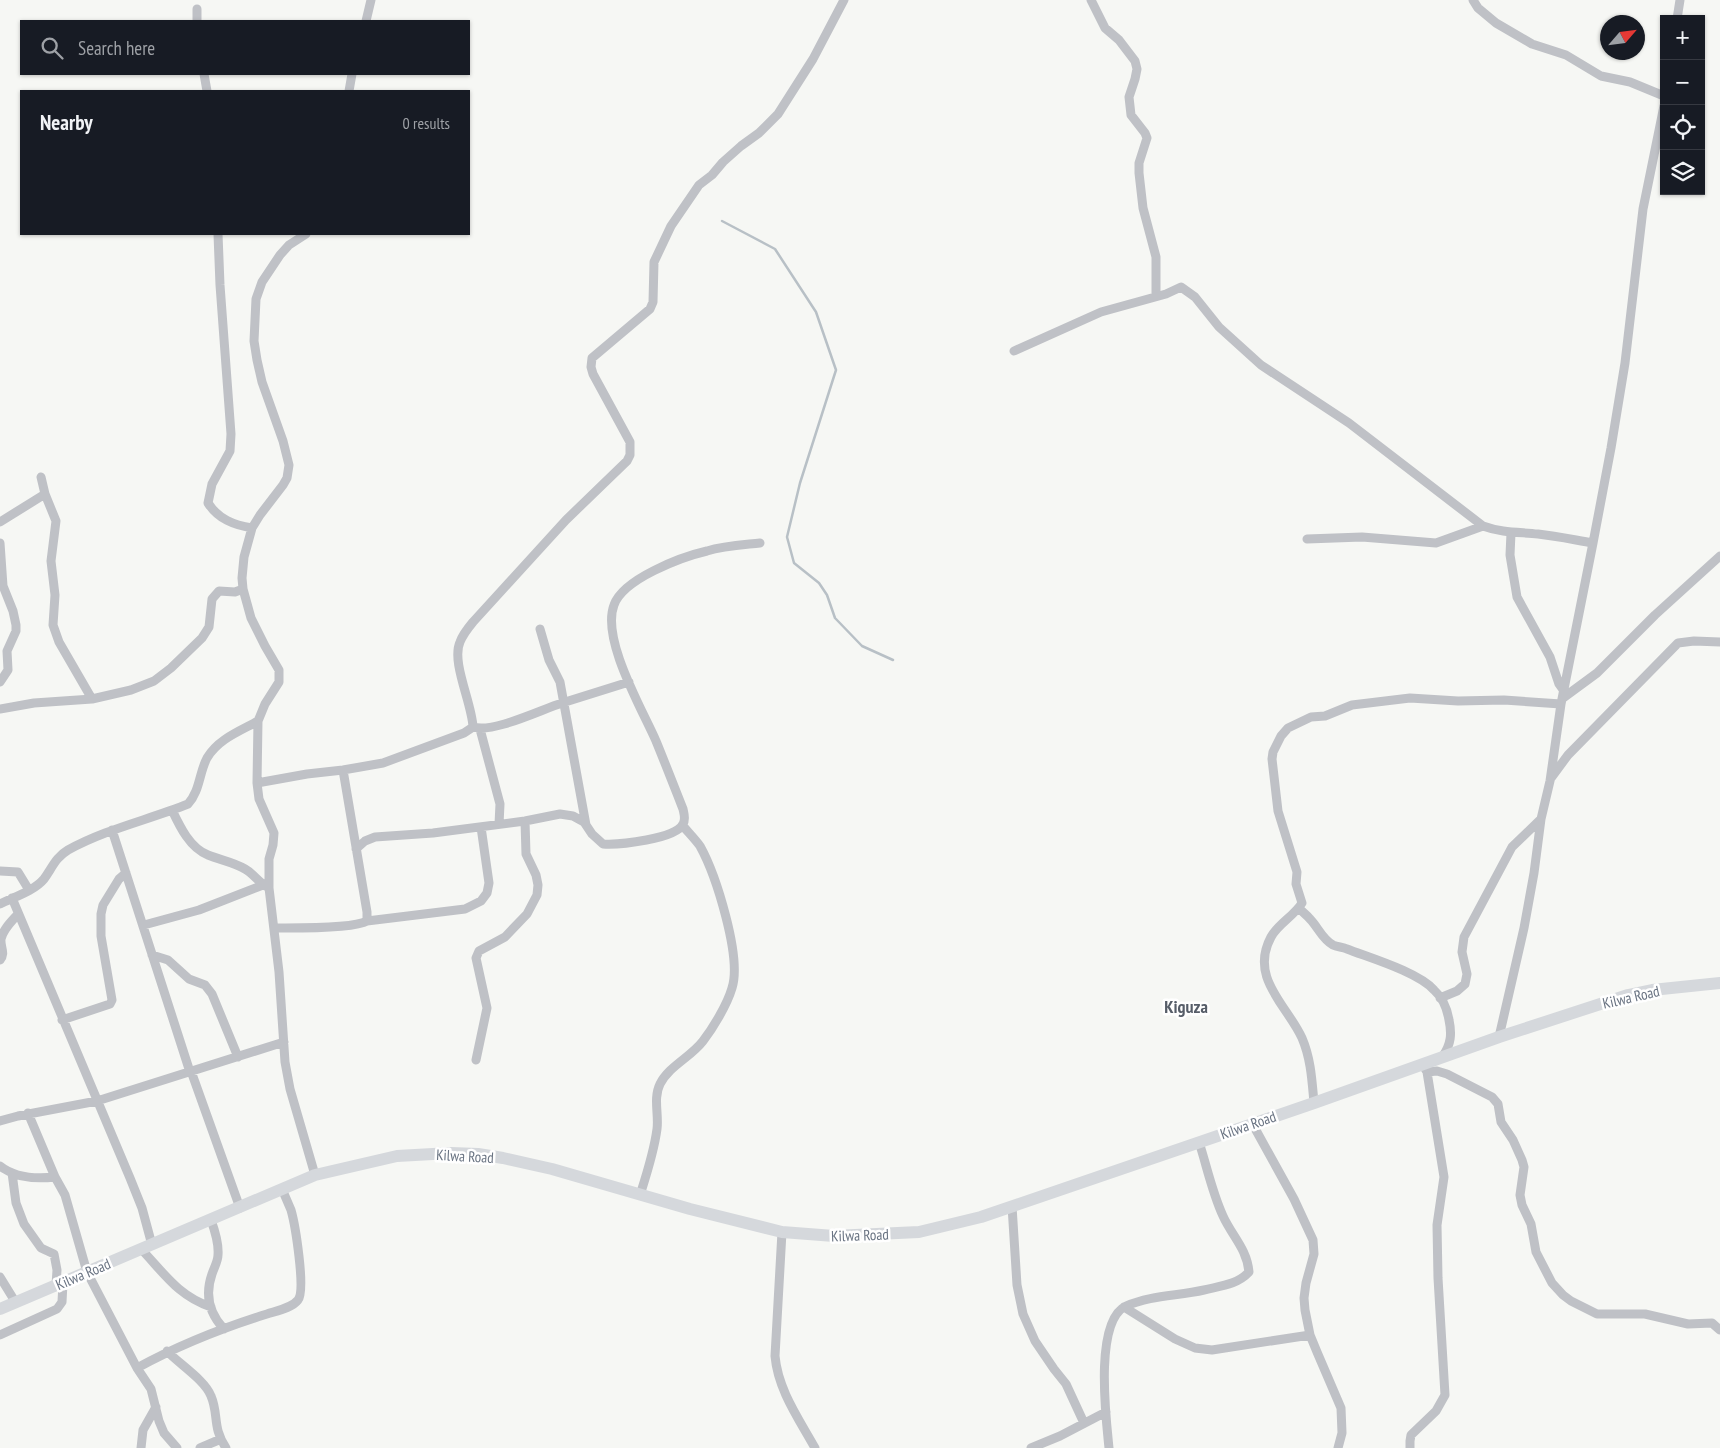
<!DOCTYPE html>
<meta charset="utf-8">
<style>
:root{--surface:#171b24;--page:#242831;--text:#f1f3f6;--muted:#9ea1a6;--line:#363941}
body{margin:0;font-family:"PT Sans Narrow",sans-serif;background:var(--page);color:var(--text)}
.controls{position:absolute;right:15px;top:15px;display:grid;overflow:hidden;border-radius:0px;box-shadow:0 1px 4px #0004}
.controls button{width:45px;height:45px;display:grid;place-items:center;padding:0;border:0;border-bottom:1px solid var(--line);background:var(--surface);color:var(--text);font:25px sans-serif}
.compass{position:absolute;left:1600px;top:15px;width:45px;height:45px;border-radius:50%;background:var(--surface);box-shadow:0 1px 4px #0004;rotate:62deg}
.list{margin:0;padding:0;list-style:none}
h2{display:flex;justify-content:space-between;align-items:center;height:65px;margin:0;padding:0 20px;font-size:21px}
h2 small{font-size:16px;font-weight:400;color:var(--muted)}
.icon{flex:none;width:28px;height:28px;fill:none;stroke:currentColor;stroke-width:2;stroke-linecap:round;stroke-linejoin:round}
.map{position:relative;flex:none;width:1720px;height:1448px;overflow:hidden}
.search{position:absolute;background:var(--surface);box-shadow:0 1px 4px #0004;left:20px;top:20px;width:450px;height:55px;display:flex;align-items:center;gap:12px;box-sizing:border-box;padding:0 18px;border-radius:0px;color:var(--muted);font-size:19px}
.panel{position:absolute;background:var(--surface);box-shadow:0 1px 4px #0004;left:20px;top:90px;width:450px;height:145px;border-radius:0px}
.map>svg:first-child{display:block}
</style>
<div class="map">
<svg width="1720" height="1448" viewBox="0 0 1720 1448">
<rect width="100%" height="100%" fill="#f6f7f4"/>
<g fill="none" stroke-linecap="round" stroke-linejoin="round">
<path stroke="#b8c0c6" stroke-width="2.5" d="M722 221 775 249 816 312 836 370 800 483 787 537 794 563 819 583 827 595 835 618 862 646 893 660"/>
<path stroke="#bfc1c6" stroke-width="9" d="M1091 0 1105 28 1119 40 1135 61 1137 69 1135 79 1129 97 1131 115 1145 133 1147 138 1139 163V173L1143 208 1156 257V296
M1473 0 1478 8 1496 23 1532 44 1566 55 1601 76 1630 82 1664 96
M197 9V21
M1677 19 1680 0
M366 21 371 0
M204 74 207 91
M349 91 352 74
M218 234 220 285 231 434 230 451 212 484 208 503C218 519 234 525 252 528
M306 234 289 245 280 255 262 282 256 299 254 341 257 360 262 382 283 441 289 465 287 478 283 485 260 515 252 528 244 557 242 578 243 589 251 618 265 646 279 670V682L265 704 258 721 257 783 259 799 274 833 273 845 269 859V888L279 972 285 1062 290 1089 315 1175
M1014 351 1101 312 1166 294 1181 287 1195 297 1219 327 1261 365 1349 423 1483 526C1502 533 1519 532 1538 534 1557 536 1575 540 1593 543
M41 477 45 494 56 521 51 561 55 595 53 625 59 642 92 699
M0 522 45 494
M1511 533 1510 555 1517 597 1550 657 1559 684 1564 691
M1307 539 1362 537 1436 543 1483 526
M0 543 3 586 13 611 16 625V631L7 651 8 670 0 682
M540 629 549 660 560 682 586 825
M1563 698 1597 673 1655 615 1720 556
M0 709 34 703 92 699 131 690 154 681 171 668 202 638 209 627 212 599 219 591 235 592 243 589
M473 727C472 703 451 662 460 642 463 634 468 628 473 622L566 520 627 461 630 455V442L593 374 591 367 592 358 650 309 653 302 654 262 671 226 699 185 712 175 723 162 741 146 759 133 778 114 813 59 844 0
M473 727C494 733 540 710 562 703 584 696 607 689 629 682
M480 729 500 804 499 824
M1551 778 1568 755 1678 643 1694 641 1720 642
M257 783 307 774 343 770 383 763 464 733 473 727
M172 810C180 827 190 848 208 855 220 860 233 862 245 869 254 874 259 883 269 888
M112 830 190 1072
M356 849 365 841 375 837 433 833 525 821 560 814 573 816 584 822 592 834 603 844C619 845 676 839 683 824 686 819 684 814 683 809 674 786 665 763 656 741 642 709 601 639 614 605 623 579 681 557 707 551 724 546 742 545 760 543
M0 871 18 872 29 890
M12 898 130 1178 142 1208 152 1245
M0 904C14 897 34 891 44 879 52 868 56 857 68 850 106 829 148 820 188 804 200 791 199 773 207 758 218 739 240 731 258 721
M1299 908C1302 912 1307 915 1310 919 1318 927 1322 939 1333 945 1337 947 1343 947 1347 949 1370 958 1418 972 1434 990 1443 998 1447 1008 1449 1020 1452 1034 1451 1044 1443 1056
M367 921 465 909 481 901 487 893 489 883 481 827
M144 925 199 910 263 885
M274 928C293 928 353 929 367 921V912L343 770
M152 955 168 960 189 979 205 985 212 994 238 1057
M0 960C6 953 0 947 1 939 3 929 12 921 18 914
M1440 998 1457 991 1465 984 1467 974 1462 952 1464 937 1512 847 1541 819
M62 1020 110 1004 112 1000 101 936V914L103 905 119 879 126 873
M1499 1037 1524 928 1534 873 1541 819 1550 781 1561 704 1593 543 1611 448 1625 363 1643 209 1664 106
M476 1060 487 1008 476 958 479 951 505 937 527 914 537 895 538 885 536 875 526 854 525 821
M191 1071 240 1208
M1427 1072 1437 1071 1447 1074 1492 1097 1498 1104 1501 1122 1513 1140 1522 1160 1524 1167 1520 1195 1522 1205 1531 1224 1536 1252 1552 1283 1563 1295 1571 1301 1597 1314H1645L1688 1324 1712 1323 1720 1330
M1314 1103C1312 1081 1311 1059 1302 1038 1287 1005 1249 978 1271 937 1278 924 1294 916 1302 903L1296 884 1297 872 1278 811 1272 759 1273 752 1281 736 1288 728 1311 717 1325 716 1352 705 1410 698 1458 701 1504 700 1561 704
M28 1113 55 1177 65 1195 87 1272 137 1368 151 1389 159 1421 164 1433 177 1448
M0 1121 18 1116 97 1101 284 1042
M1252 1123 1294 1199 1313 1240 1314 1254 1306 1283 1304 1298 1305 1310 1310 1335 1317 1352 1341 1408 1342 1433 1338 1448
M0 1166C15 1178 37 1179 55 1177
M12 1173 16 1203 24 1224 41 1248 54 1254 57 1270 56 1285
M640 1195C647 1173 654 1152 657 1129 659 1115 653 1098 660 1084 669 1066 691 1057 703 1041 713 1028 727 1005 732 988 742 957 716 875 700 846 695 839 688 832 683 826
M1012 1206 1017 1285 1023 1314 1035 1341 1054 1369 1066 1384 1084 1423
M211 1220C215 1231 219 1243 218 1255 218 1261 214 1268 212 1274 205 1294 209 1313 224 1329
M782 1232 775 1356C778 1390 799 1419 815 1448
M141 1249C164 1273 178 1296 211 1307
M0 1277 16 1303
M1124 1307 1175 1339 1195 1348 1212 1350 1310 1335
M0 1335 57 1309 62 1302 63 1283
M167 1351C179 1364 205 1380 211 1396 219 1415 212 1427 226 1448
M137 1368C179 1345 222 1328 267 1314 276 1311 292 1308 298 1300 306 1290 295 1224 291 1210 288 1203 285 1196 282 1189
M141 1448 143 1430 156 1407
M200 1448 221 1439
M1031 1448 1060 1436 1106 1412
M1109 1448C1106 1418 1094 1321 1126 1306 1151 1295 1178 1296 1204 1290 1220 1286 1237 1285 1249 1272 1247 1249 1232 1236 1223 1216 1212 1192 1207 1167 1199 1142
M1410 1448V1441L1411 1435 1436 1411 1445 1395 1438 1278 1437 1225 1444 1177 1427 1072 1424 1067"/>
<path stroke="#d5d8dc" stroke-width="12" d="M0 1309 315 1175 397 1156 451 1153 478 1154 503 1158 552 1169 690 1209 782 1232 834 1236 919 1232 981 1217 1314 1103 1499 1037 1628 995 1652 990 1720 983"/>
</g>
<g text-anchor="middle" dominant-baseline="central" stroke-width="5" stroke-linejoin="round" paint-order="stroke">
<g font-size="15" fill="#697382" stroke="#fff">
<text transform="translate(1631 997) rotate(-13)">Kilwa Road</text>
<text transform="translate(1248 1125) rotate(-19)">Kilwa Road</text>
<text transform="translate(465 1156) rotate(3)">Kilwa Road</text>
<text transform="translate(860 1235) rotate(-2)">Kilwa Road</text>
<text transform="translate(83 1274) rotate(-23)">Kilwa Road</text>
</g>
<g font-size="18" font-weight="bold" fill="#565d68" stroke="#fff">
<text x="1186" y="1006">Kiguza</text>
</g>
</g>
</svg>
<div class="controls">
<button>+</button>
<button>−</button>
<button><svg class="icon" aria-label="locate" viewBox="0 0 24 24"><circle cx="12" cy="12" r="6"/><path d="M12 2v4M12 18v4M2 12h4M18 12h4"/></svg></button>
<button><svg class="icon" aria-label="layers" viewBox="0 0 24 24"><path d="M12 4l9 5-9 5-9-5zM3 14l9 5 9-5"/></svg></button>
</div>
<svg class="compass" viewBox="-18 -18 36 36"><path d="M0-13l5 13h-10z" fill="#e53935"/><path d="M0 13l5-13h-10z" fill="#9ea1a6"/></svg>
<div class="search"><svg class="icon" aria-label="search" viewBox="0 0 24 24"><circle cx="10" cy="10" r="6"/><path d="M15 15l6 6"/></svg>Search here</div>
<section class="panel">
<h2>Nearby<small>0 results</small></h2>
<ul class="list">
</ul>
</section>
</div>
